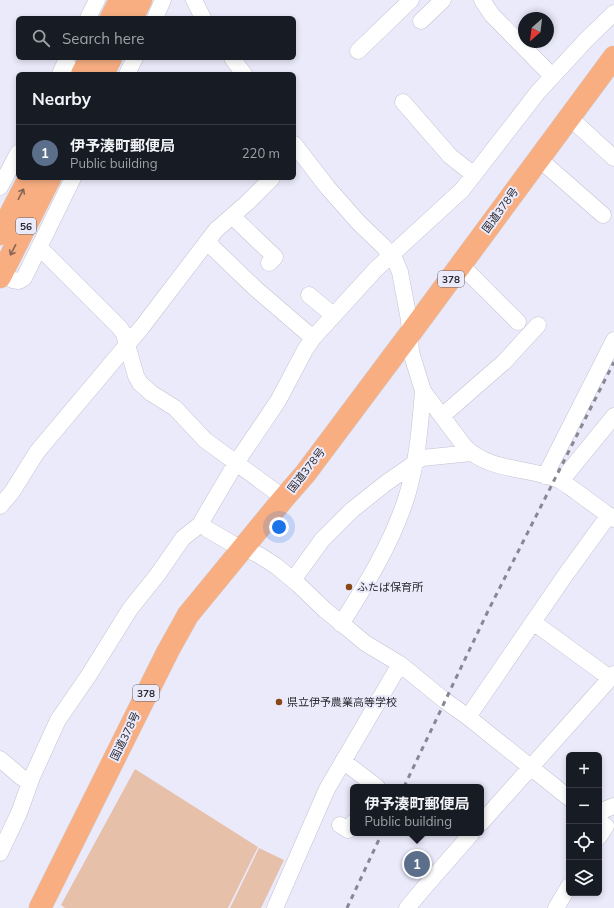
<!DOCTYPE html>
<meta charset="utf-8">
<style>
:root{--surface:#171b24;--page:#20242c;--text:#f1f3f6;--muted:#9ea1a6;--line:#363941;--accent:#c2a592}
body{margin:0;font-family:Mulish,"Noto Sans JP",sans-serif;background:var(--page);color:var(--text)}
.controls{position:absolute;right:12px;bottom:12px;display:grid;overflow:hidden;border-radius:6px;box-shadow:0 2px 6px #0003}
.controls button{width:36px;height:36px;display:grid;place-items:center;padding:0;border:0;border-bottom:1px solid var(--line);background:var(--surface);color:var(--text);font:20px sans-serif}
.compass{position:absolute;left:518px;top:12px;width:36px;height:36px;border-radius:50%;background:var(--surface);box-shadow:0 2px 6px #0003;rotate:208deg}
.you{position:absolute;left:279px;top:527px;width:14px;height:14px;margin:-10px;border:3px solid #fff;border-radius:50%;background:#1a73e8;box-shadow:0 0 0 6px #1a73e833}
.badge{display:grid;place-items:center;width:26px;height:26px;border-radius:50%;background:var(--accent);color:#fff;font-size:13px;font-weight:700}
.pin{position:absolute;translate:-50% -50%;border:2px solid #fff;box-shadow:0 1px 4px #0006}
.popup{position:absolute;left:350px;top:784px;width:134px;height:52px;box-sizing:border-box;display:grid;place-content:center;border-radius:6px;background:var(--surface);filter:drop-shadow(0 1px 3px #0005);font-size:13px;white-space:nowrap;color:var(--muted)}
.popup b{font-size:15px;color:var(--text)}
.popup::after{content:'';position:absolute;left:50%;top:100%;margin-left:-8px;border:8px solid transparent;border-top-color:var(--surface)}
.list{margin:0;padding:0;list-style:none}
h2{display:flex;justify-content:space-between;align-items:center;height:52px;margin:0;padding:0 16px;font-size:17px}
h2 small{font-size:13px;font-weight:400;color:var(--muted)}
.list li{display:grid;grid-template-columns:26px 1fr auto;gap:12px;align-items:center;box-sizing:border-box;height:56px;padding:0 16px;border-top:1px solid var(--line)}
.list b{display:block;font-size:15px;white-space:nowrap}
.list p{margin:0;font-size:13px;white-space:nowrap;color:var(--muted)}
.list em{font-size:13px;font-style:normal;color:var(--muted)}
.icon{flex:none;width:22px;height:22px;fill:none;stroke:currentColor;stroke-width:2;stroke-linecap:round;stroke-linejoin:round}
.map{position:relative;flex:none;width:614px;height:908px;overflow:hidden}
.search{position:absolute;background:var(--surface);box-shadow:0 2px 6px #0003;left:16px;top:16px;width:280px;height:44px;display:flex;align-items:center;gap:10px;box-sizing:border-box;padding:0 14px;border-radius:6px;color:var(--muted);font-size:15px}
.panel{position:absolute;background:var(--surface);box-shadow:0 2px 6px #0003;left:16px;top:72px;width:280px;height:108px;border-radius:6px}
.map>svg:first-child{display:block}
</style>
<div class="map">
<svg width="614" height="908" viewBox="0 0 614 908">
<rect width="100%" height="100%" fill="#ebeafb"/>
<path fill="#e7c0aa" d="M135 769 258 847 228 908H65L61 905Z
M259 848 284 860 261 908H230Z"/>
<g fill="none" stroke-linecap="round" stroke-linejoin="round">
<defs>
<path id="minor" d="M194 0 203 18
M482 0 492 15 552 76
M88 18 97 0
M155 18 163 0
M421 21 443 0
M358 51 411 0
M232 58 244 74
M60 74 65 63 68 65
M127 74 135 58
M403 102 450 156 474 175
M569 117 614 158
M294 144 328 188 359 223 383 246 395 260 400 272 409 320 411 352 423 391 465 447C490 472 529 467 559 480 565 483 571 488 577 492 589 501 601 510 614 519
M538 158 603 215
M0 187 18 153
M232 216 275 257 269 263
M207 242 256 289 313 338
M39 247 120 328 124 334 136 376 140 383 151 393 175 408 205 440 284 498
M461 265 518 322
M0 274 13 280 19 281 24 278 73 178
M309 295 333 315
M442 416 504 362 538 325
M545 476 614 340
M561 481 614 416
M0 506 12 492 37 452 142 327 216 230 248 202 272 178
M293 580 322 540 352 510 386 483 422 458 471 453
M533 622 610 678
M341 624C366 585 390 546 405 502 417 466 420 428 423 391
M468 717 564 577 609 515
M0 759 21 777 30 782
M343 761 377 787
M569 798 468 717 444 700 400 664 365 643 352 632 325 610 299 585 276 566 259 555 231 543 207 529 202 523 203 519 236 463 278 401 305 350 313 338 376 269 462 190 538 92 587 39 614 13
M599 812 614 806
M599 821 606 826 599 837
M481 823 614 674
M340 825 348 830 353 823
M0 853 19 813 32 777 58 720 89 675 130 609 158 574 183 538 202 523
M275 908 327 789 400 664
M407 908 423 889 472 833
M556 908 569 886"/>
<path id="highway" d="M111 18 120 0
M132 18 141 0
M82 74 90 58
M103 74 111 58
M0 234 29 178
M0 277 50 178
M40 908 168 651 188 615 284 498 305 474 409 335 614 57"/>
</defs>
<use href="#minor" stroke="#c2c1d1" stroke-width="17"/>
<use href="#highway" stroke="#d0d0d1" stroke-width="23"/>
<use href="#minor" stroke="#fff" stroke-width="16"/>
<use href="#highway" stroke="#f9ae81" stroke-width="22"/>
<path stroke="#888792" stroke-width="3" stroke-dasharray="5 5" stroke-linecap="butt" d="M404 787 488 611 614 362
M347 908 382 833"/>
</g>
<defs><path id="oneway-shaft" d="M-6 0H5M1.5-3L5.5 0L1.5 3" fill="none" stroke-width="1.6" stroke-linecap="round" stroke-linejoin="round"/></defs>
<g stroke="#876554">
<use href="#oneway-shaft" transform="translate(21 194) rotate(-63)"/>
<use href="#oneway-shaft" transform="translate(13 250) rotate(117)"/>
</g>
<g fill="#894617" stroke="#ebeafb" stroke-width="1.5">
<circle cx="349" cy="587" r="4"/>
<circle cx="279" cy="702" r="4"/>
</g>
<g text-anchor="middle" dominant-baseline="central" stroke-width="4" stroke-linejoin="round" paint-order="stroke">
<g fill="#ebeafb" stroke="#63636c" stroke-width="1">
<rect x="16" y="218" width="20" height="16" rx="3"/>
<rect x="438" y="271" width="26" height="16" rx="3"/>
<rect x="133" y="685" width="26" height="16" rx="3"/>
</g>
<g font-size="10" font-weight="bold" fill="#29292f">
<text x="26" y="226">56</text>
<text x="451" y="279">378</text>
<text x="146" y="693">378</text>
</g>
<g font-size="11" fill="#29292f" stroke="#ebeafb">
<text transform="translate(500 210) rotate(-54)">国道378号</text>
<text transform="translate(306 470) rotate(-52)">国道378号</text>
<text transform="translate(125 736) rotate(-64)">国道378号</text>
</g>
<g font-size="11" fill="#29292f" stroke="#ebeafb" text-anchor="start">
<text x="357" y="587">ふたば保育所</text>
<text x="287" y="702">県立伊予農業高等学校</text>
</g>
</g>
</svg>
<div class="controls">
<button>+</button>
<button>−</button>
<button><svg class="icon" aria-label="locate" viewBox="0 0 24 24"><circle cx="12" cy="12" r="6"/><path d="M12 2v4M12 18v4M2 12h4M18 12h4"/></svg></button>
<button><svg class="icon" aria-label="layers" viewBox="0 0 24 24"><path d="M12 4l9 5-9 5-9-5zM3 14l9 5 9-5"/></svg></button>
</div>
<svg class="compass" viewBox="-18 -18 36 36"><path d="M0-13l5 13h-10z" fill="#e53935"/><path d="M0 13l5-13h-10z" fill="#9ea1a6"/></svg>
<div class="you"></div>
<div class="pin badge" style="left:417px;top:864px;background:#5c6f8a">1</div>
<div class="popup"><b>伊予湊町郵便局</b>Public building</div>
<div class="search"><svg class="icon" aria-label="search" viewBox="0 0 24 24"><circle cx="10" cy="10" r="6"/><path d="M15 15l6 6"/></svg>Search here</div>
<section class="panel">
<h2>Nearby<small></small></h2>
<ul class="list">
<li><span class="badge" style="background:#5c6f8a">1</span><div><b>伊予湊町郵便局</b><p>Public building</p></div><em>220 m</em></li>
</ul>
</section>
</div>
